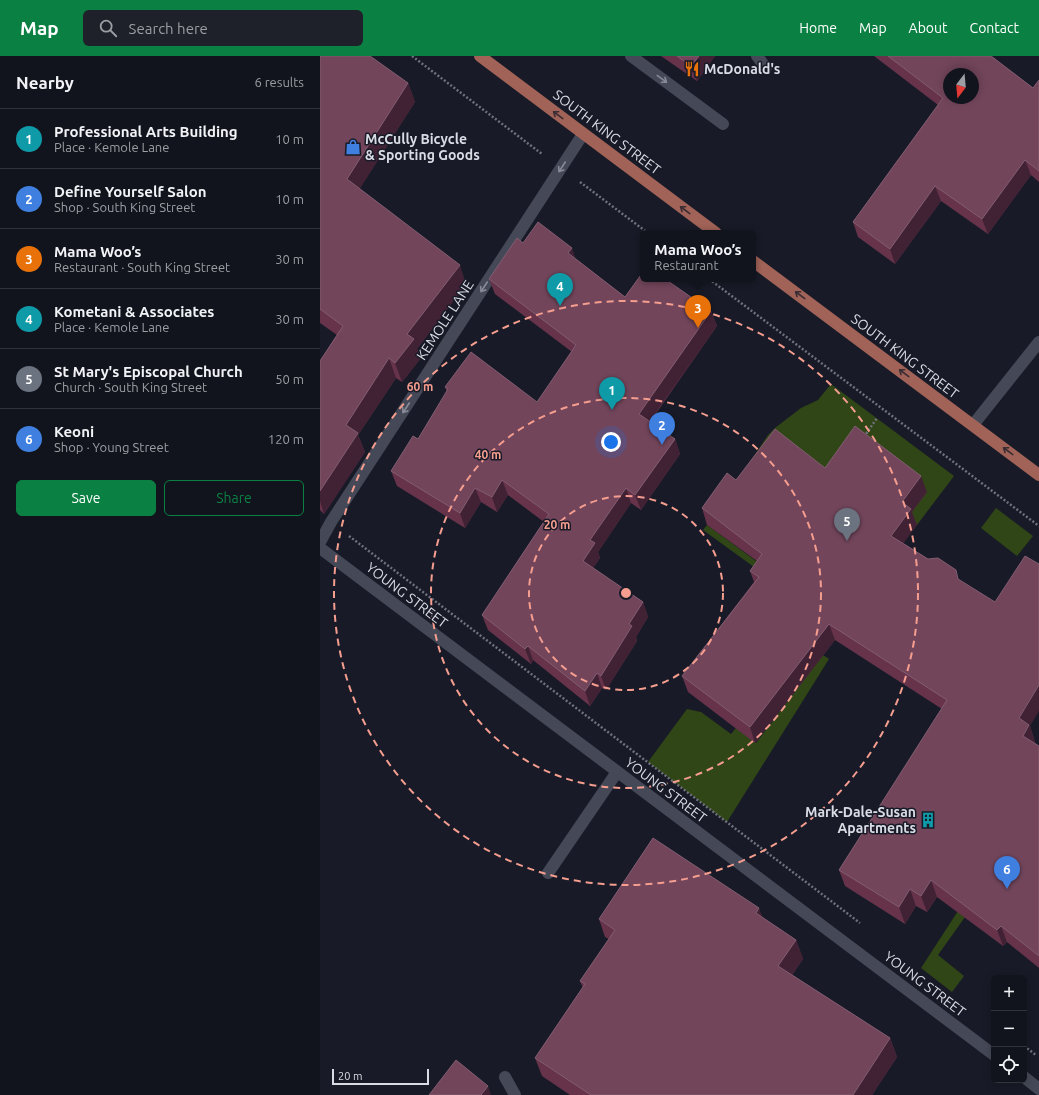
<!DOCTYPE html>
<meta charset="utf-8">
<style>
:root{--surface:#12141d;--page:#1f212a;--text:#f1f3f6;--muted:#9c9ea4;--line:#31333b;--accent:#0b8043}
body{margin:0;font-family:Ubuntu,sans-serif;background:var(--page);color:var(--text)}
.controls{position:absolute;right:12px;bottom:12px;display:grid;overflow:hidden;border-radius:6px;box-shadow:0 2px 10px #0003}
.controls button{width:36px;height:36px;display:grid;place-items:center;padding:0;border:0;border-bottom:1px solid var(--line);background:var(--surface);color:var(--text);font:20px sans-serif}
.compass{position:absolute;left:623px;top:12px;width:36px;height:36px;border-radius:50%;background:var(--surface);box-shadow:0 2px 10px #0003;rotate:196deg}
.scale{position:absolute;left:12px;bottom:10px;width:97px;box-sizing:border-box;padding-left:4px;border:2px solid #dadce5;border-top:0;font-size:11px;line-height:14px;white-space:nowrap;color:#dadce5;-webkit-text-stroke:3px #181b27;paint-order:stroke}
.you{position:absolute;left:291px;top:386px;width:14px;height:14px;margin:-10px;border:3px solid #fff;border-radius:50%;background:#1a73e8;box-shadow:0 0 0 6px #1a73e833}
.badge{display:grid;place-items:center;width:26px;height:26px;border-radius:50%;background:var(--accent);color:#fff;font-size:13px;font-weight:700}
.pin{position:absolute;translate:-50% -33px;filter:drop-shadow(0 1px 2px #0008)}
.pin::after{content:'';position:absolute;top:21px;width:14px;height:12px;background:inherit;clip-path:polygon(0 0,100% 0,50% 100%)}
.popup{position:absolute;left:320px;top:174px;width:116px;height:52px;box-sizing:border-box;display:grid;place-content:center;border-radius:6px;background:var(--surface);filter:drop-shadow(0 1px 3px #0005);font-size:13px;white-space:nowrap;color:var(--muted)}
.popup b{font-size:15px;color:var(--text)}
.popup::after{content:'';position:absolute;left:50%;top:100%;margin-left:-8px;border:8px solid transparent;border-top-color:var(--surface)}
.list{margin:0;padding:0;list-style:none}
h2{display:flex;justify-content:space-between;align-items:center;height:52px;margin:0;padding:0 16px;font-size:17px}
h2 small{font-size:13px;font-weight:400;color:var(--muted)}
.list li{display:grid;grid-template-columns:26px 1fr auto;gap:12px;align-items:center;box-sizing:border-box;height:60px;padding:0 16px;border-top:1px solid var(--line)}
.list b{display:block;font-size:15px;white-space:nowrap}
.list p{margin:0;font-size:13px;white-space:nowrap;color:var(--muted)}
.list em{font-size:13px;font-style:normal;color:var(--muted)}
.actions{display:flex;gap:8px;padding:12px 16px}
.actions a{flex:1;padding:9px 0;border:1px solid var(--accent);border-radius:6px;text-align:center;font-size:14px;color:var(--accent)}
.actions .main{background:var(--accent);color:#fff}
.icon{flex:none;width:22px;height:22px;fill:none;stroke:currentColor;stroke-width:2;stroke-linecap:round;stroke-linejoin:round}
.map{position:relative;flex:none;width:719px;height:1039px;overflow:hidden}
header{display:flex;align-items:center;gap:24px;box-sizing:border-box;height:56px;padding:0 20px;background:var(--accent);color:#fff}
header strong{font-size:19px}
nav{display:flex;gap:22px;margin-inline-start:auto;font-size:14px}
.search{width:280px;height:36px;background:var(--page);display:flex;align-items:center;gap:10px;box-sizing:border-box;padding:0 14px;border-radius:6px;color:var(--muted);font-size:15px}
main{display:flex}
aside{flex:1;background:var(--surface)}
.map>svg:first-child{display:block}
</style>
<header>
<strong>Map</strong>
<div class="search"><svg class="icon" aria-label="search" viewBox="0 0 24 24"><circle cx="10" cy="10" r="6"/><path d="M15 15l6 6"/></svg>Search here</div>
<nav><a>Home</a><a>Map</a><a>About</a><a>Contact</a></nav>
</header>
<main>
<aside>
<h2>Nearby<small>6 results</small></h2>
<ul class="list">
<li><span class="badge" style="background:#0f9aa8">1</span><div><b>Professional Arts Building</b><p>Place · Kemole Lane</p></div><em>10 m</em></li>
<li><span class="badge" style="background:#3f7fe0">2</span><div><b>Define Yourself Salon</b><p>Shop · South King Street</p></div><em>10 m</em></li>
<li><span class="badge" style="background:#e8710a">3</span><div><b>Mama Woo’s</b><p>Restaurant · South King Street</p></div><em>30 m</em></li>
<li><span class="badge" style="background:#0f9aa8">4</span><div><b>Kometani &amp; Associates</b><p>Place · Kemole Lane</p></div><em>30 m</em></li>
<li><span class="badge" style="background:#6b7280">5</span><div><b>St Mary's Episcopal Church</b><p>Church · South King Street</p></div><em>50 m</em></li>
<li><span class="badge" style="background:#3f7fe0">6</span><div><b>Keoni</b><p>Shop · Young Street</p></div><em>120 m</em></li>
</ul>
<div class="actions"><a class="main">Save</a><a>Share</a></div>
</aside>
<div class="map">
<svg width="719" height="1039" viewBox="0 0 719 1039">
<rect width="100%" height="100%" fill="#181b27"/>
<path fill="#304616" d="M511 328 634 420 597 469 588 462 516 420 426 412 448 379 455 372 481 352 498 344Z
M676 452 713 480 697 500 661 472Z
M387 469 436 505 463 470 445 519 383 474Z
M503 599 509 603 407 766 328 706 367 653 381 656 411 678 416 672 436 687Z
M638 855 645 861 618 899 644 920 632 936 601 912Z"/>
<g fill="none" stroke-linecap="round" stroke-linejoin="round">
<path stroke="#6f717c" stroke-width="2.5" stroke-dasharray="2 2" stroke-linecap="butt" d="M92 0 222 98
M260 126 328 177
M389 223 719 470
M544 381 557 362
M29 480 540 867
M704 990 716 999"/>
<path stroke="#454957" stroke-width="12" d="M311 0 403 68
M437 0 446 12
M228 817 297 716
M185 1021 195 1039"/>
<path stroke="#454957" stroke-width="12" d="M653 369 719 286
M0 486 11 466 263 78
M0 492 674 999
M704 1021 719 1033"/>
<path stroke="#a16257" stroke-width="12" d="M160 0 396 177
M433 205 719 419"/>
</g>
<path fill="#66334b" d="M0 0 88 27 95 46 39 133 146 228 97 293 101 302 82 326 76 322 38 379 45 396 4 458 0 454V305L17 279 0 267Z
M341 0H395L377 25Z
M554 0H671L713 32 719 24V126L711 119 668 178 621 145 575 208 538 181 533 166 618 49Z
M203 187 256 203 305 241 391 255 397 270 330 366 355 383 360 398 321 454 311 447 278 496 280 502 273 512 323 546 328 561 316 581 317 585 286 634 282 632 270 650 213 604 211 608 168 574 162 559 224 466 188 439 177 456 161 446 145 472 77 430 71 415 98 383 127 336 125 331 217 346 252 296 175 238 169 223Z
M505 412 607 436 592 456 597 469 583 487 640 524 710 670 715 686 714 687 719 690V912L687 886 683 890 617 841 607 856 596 850 585 868 525 830 519 814 622 653 515 584 435 687 368 636 362 620 434 526 430 515 437 505 387 469 382 452 416 424Z
M443 862 476 884 483 903 472 919 570 982 577 1001 552 1039H250L222 1020 215 1002 263 932 260 925 289 883 285 881 279 863Z"/>
<path fill="#412235" d="M379 0H395L377 25 371 10Z
M88 27 95 46 34 142 27 123Z
M705 104 711 119 668 178 662 163Z
M615 130 621 145 575 208 570 193Z
M252 192 257 207 248 197Z
M140 209 146 228 97 293 101 302 82 326 75 307 87 278Z
M391 255 397 270 324 373 319 358Z
M69 302 76 322 38 379 45 396 4 458 0 445V435L26 369Z
M355 383 360 398 321 454 315 439Z
M601 420 607 436 592 456 597 469 577 496 571 480 582 446Z
M182 424 188 439 177 456 172 441Z
M155 432 161 446 145 472 140 457Z
M306 432 311 447 278 496 280 502 268 520 263 505 270 484Z
M323 546 328 561 316 581 317 585 286 634 281 620 309 568Z
M509 568 515 584 435 687 430 671Z
M208 590 213 604 211 608 205 593Z
M277 617 282 632 270 650 265 635Z
M719 629V655L710 670 715 686 709 696 703 680 699 662Z
M611 824 617 841 607 856 601 840Z
M590 833 596 850 585 868 579 851Z
M439 852 446 871 436 857Z
M681 870 687 886 683 890 677 874Z
M476 884 483 903 465 928 458 910Z
M570 982 577 1001 552 1039H533Z
M168 1030 171 1039H161Z"/>
<path fill="#72455b" stroke="#825d71" fill-rule="evenodd" d="M0 0H50L88 27 27 123 140 209 87 278 94 283 75 307 69 302 26 369 38 377 0 435V305L23 270 0 253Z
M357 0H379L371 10Z
M568 0H671L713 32 719 24V115L705 104 662 163 615 130 570 193 533 166 623 42ZM629 18H653V42H629Z
M218 166 252 192 248 197 305 241 323 216V223H345L391 255 319 358 355 383 315 439 306 432 270 484 275 487 263 505 323 546 309 568 312 570 281 620 277 617 265 635 208 590 205 593 162 559 229 458 182 424 172 441 155 432 140 457 71 415 93 380 98 383 128 333 125 331 151 296 217 346 256 289 169 223 197 182 203 187Z
M535 370 601 420 582 446 591 453 571 480 608 503 618 502 636 514 638 523 675 546 705 500 719 508V629L699 662 709 669 703 680 719 690V900L681 870 677 874 611 824 601 840 590 833 579 851 519 814 627 644 509 568 430 671 362 620 439 521 430 515 442 498 382 452 407 417 416 424 455 373 505 412Z
M333 782 439 852 436 857 476 884 458 910 570 982 533 1039H271L215 1002 265 928 260 925 295 874 279 863Z
M136 1004 168 1030 161 1039H109Z"/>
<defs><path id="oneway-shaft" d="M-6 0H5M1.5-3L5.5 0L1.5 3" fill="none" stroke-width="1.6" stroke-linecap="round" stroke-linejoin="round"/></defs>
<g stroke="#888b97">
<use href="#oneway-shaft" transform="translate(342 23) rotate(36)"/>
<use href="#oneway-shaft" transform="translate(242 111) rotate(123)"/>
<use href="#oneway-shaft" transform="translate(164 231) rotate(123)"/>
<use href="#oneway-shaft" transform="translate(86 352) rotate(123)"/>
</g>
<g stroke="#3a2d33">
<use href="#oneway-shaft" transform="translate(238 59) rotate(-143)"/>
<use href="#oneway-shaft" transform="translate(365 154) rotate(-143)"/>
<use href="#oneway-shaft" transform="translate(480 239) rotate(-143)"/>
<use href="#oneway-shaft" transform="translate(584 317) rotate(-143)"/>
<use href="#oneway-shaft" transform="translate(688 395) rotate(-143)"/>
</g>
<g fill="none" stroke="#f59d8f" stroke-width="2" stroke-dasharray="7 5">
<circle cx="306" cy="537" r="97"/>
<circle cx="306" cy="537" r="195"/>
<circle cx="306" cy="537" r="292"/>
</g>
<defs>
<symbol id="restaurant-bare" viewBox="-9 -9 18 18"><path d="M-5-6h1v4h1v-4h1v4h1v-4h1v5L-1.5 .5V6h-2V.5L-5-1ZM5-6V6H3V1.5H1.5Q1.5-4 5-6Z" fill="#e8710a" stroke="#181b27" stroke-width="2.5" paint-order="stroke"/></symbol>
<symbol id="shop-bare" viewBox="-9 -9 18 18"><path d="M-5-2.5h2.3a2.7 3.5 0 0 1 5.4 0H5L5.5 6h-11ZM-1.5-2.5h3a1.5 2.3 0 0 0-3 0Z" fill="#3f7fe0" stroke="#181b27" stroke-width="2.5" paint-order="stroke"/></symbol>
<symbol id="building-bare" viewBox="-9 -9 18 18"><path d="M-4-6H4V6H1V3H-1V6H-4ZM-2.5-4.3h1.7v1.8h-1.7ZM.8-4.3h1.7v1.8H.8ZM-2.5-1h1.7V.8h-1.7ZM.8-1h1.7V.8H.8Z" fill="#0f9aa8" stroke="#181b27" stroke-width="2.5" paint-order="stroke"/></symbol>
</defs>
<g fill-rule="evenodd">
<use href="#restaurant-bare" x="361" y="2" width="22" height="22"/>
<use href="#shop-bare" x="22" y="80" width="22" height="22"/>
<use href="#building-bare" x="597" y="753" width="22" height="22"/>
</g>
<g text-anchor="middle" dominant-baseline="central" stroke-width="3" stroke-linejoin="round" paint-order="stroke">
<g font-size="14" font-weight="bold" fill="#dadce5" stroke="#181b27" text-anchor="start">
<text x="384" y="13">McDonald's</text>
<text x="45" y="83">McCully Bicycle<tspan x="45" dy="16">&amp; Sporting Goods</tspan></text>
<text x="596" y="756" text-anchor="end">Mark-Dale-Susan<tspan x="596" dy="16">Apartments</tspan></text>
</g>
<g font-size="14" fill="#dadce5" stroke="#181b27">
<text transform="translate(287 76) rotate(37)">SOUTH KING STREET</text>
<text transform="translate(125 264) rotate(-57)">KEMOLE LANE</text>
<text transform="translate(585 300) rotate(37)">SOUTH KING STREET</text>
<text transform="translate(87 539) rotate(37)">YOUNG STREET</text>
<text transform="translate(346 734) rotate(37)">YOUNG STREET</text>
<text transform="translate(605 928) rotate(37)">YOUNG STREET</text>
</g>
</g>
<circle cx="306" cy="537" r="6" fill="#f59d8f" stroke="#181b27" stroke-width="2"/>
<g font-size="12" text-anchor="middle" font-weight="bold" fill="#f59d8f" stroke="#181b27" stroke-width="3" stroke-linejoin="round" paint-order="stroke">
<text x="100" y="335">60 m</text>
<text x="168" y="403">40 m</text>
<text x="237" y="473">20 m</text>
</g>
</svg>
<div class="controls">
<button>+</button>
<button>−</button>
<button><svg class="icon" aria-label="locate" viewBox="0 0 24 24"><circle cx="12" cy="12" r="6"/><path d="M12 2v4M12 18v4M2 12h4M18 12h4"/></svg></button>
</div>
<svg class="compass" viewBox="-18 -18 36 36"><path d="M0-13l5 13h-10z" fill="#e53935"/><path d="M0 13l5-13h-10z" fill="#9c9ea4"/></svg>
<div class="scale">20 m</div>
<div class="you"></div>
<div class="pin badge" style="left:292px;top:354px;background:#0f9aa8">1</div>
<div class="pin badge" style="left:342px;top:389px;background:#3f7fe0">2</div>
<div class="pin badge" style="left:378px;top:272px;background:#e8710a">3</div>
<div class="popup"><b>Mama Woo’s</b>Restaurant</div>
<div class="pin badge" style="left:240px;top:250px;background:#0f9aa8">4</div>
<div class="pin badge" style="left:527px;top:485px;background:#6b7280">5</div>
<div class="pin badge" style="left:687px;top:833px;background:#3f7fe0">6</div>
</div>
</main>
